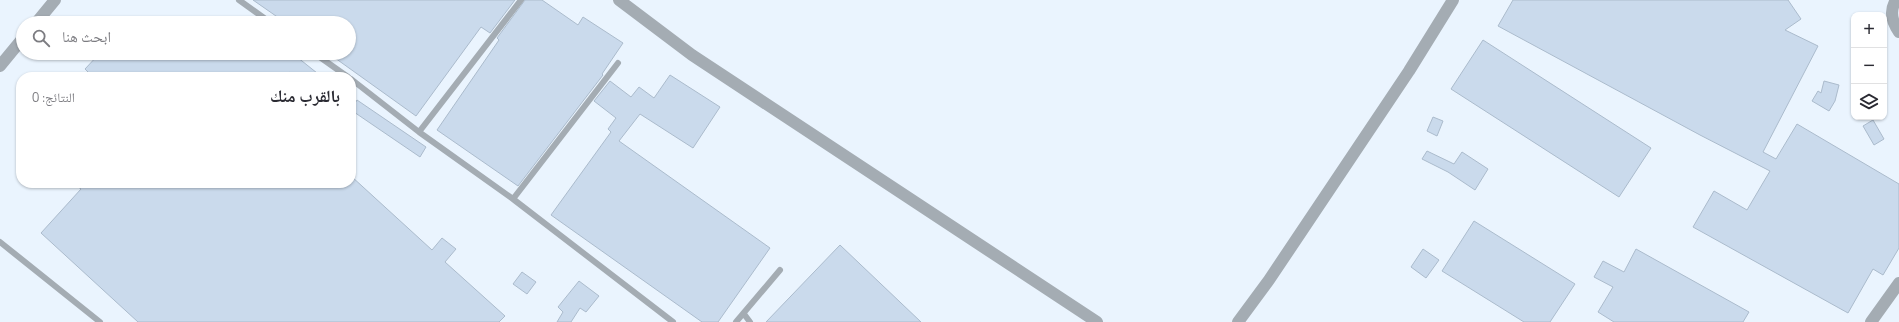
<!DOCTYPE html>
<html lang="ar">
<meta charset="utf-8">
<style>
:root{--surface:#fff;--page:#f7f7f7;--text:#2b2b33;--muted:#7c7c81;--line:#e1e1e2}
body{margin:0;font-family:"Titillium Web","Noto Naskh Arabic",sans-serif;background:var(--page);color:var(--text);direction:rtl}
.controls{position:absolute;right:12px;top:12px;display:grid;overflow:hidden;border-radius:8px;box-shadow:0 1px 3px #0004}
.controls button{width:36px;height:36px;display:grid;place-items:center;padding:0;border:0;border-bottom:1px solid var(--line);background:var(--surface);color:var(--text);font:20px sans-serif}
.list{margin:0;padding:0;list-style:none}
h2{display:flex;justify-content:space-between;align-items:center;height:52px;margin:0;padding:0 16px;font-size:17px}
h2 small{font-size:13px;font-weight:400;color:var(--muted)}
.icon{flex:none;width:22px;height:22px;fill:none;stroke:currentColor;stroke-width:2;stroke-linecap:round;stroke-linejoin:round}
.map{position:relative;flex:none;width:1899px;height:322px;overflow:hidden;direction:ltr}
.search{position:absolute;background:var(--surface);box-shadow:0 1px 3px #0004;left:16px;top:16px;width:340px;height:44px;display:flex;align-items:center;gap:10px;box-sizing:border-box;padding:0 14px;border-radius:22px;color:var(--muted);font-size:15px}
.panel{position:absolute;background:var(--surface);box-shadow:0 1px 3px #0004;left:16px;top:72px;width:340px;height:116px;border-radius:16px;direction:rtl}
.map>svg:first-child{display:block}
</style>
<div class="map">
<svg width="1899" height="322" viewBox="0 0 1899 322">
<rect width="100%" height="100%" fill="#eaf4fe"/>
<path fill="#cadaec" stroke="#abbbcc" d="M253 0H515L490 33 481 27 416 116 328 53H349V23H286Z
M525 0H542L578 25 583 17 623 43 602 74 603 75 518 186 437 130 499 40 497 38Z
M1513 0H1788L1801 19 1785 30 1818 46 1763 152 1776 159 1797 124 1899 184V248L1883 275 1873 269 1848 313 1693 227 1714 191 1747 210 1770 171 1700 135 1498 26Z
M1483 40 1651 148 1619 197 1451 89Z
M100 53H292L322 77H295L289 72 286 77H93L85 69Z
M670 75 720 107 693 148 640 114 619 141 770 248 718 322H702L551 215 611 132 608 129 616 118 594 101 610 81 631 97 639 87 654 98Z
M1824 81 1839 85 1835 101 1829 111 1812 101 1818 91 1821 93Z
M357 100 426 147 420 157 351 110Z
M1433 117 1443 121 1437 136 1427 131Z
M1873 120 1884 139 1874 145 1863 126Z
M1427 151 1454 164 1462 152 1488 169 1475 190 1448 172 1422 159Z
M351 176 432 250 442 238 456 249 445 262 505 316 499 322H138L41 233 81 189 73 183H351Z
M1474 221 1575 284 1550 322H1524L1442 271Z
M840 245 921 322H766Z
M1423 249 1439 260 1426 278 1411 267Z
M1636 249 1749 312 1743 322H1614L1598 312 1613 287 1594 277 1603 261 1624 272Z
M522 272 536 282 527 294 513 284Z
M579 281 599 296 586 312 580 308 571 322H557L563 312 558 307Z"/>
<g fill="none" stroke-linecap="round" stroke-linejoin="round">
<path stroke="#a4acb3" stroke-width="6" d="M239 0 271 23
M314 53 348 77
M351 79 419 132 513 199 673 322
M419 132 521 0
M513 199 618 63
M0 242 100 322
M744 314 750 322
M736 322 780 270"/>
<path stroke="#a4acb3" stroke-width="12" d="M619 0 692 55 1097 322
M1896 0C1889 11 1892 22 1899 32
M36 23 55 0
M0 66 23 38
M1238 322 1269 280 1409 71 1453 0
M1871 322 1899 283"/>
</g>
</svg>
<div class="controls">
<button>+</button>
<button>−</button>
<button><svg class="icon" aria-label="layers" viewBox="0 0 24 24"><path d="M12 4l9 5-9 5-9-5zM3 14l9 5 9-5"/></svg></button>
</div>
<div class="search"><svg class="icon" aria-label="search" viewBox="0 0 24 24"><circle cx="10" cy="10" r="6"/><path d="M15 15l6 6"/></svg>ابحث هنا</div>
<section class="panel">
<h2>بالقرب منك<small>النتائج: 0</small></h2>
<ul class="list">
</ul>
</section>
</div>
